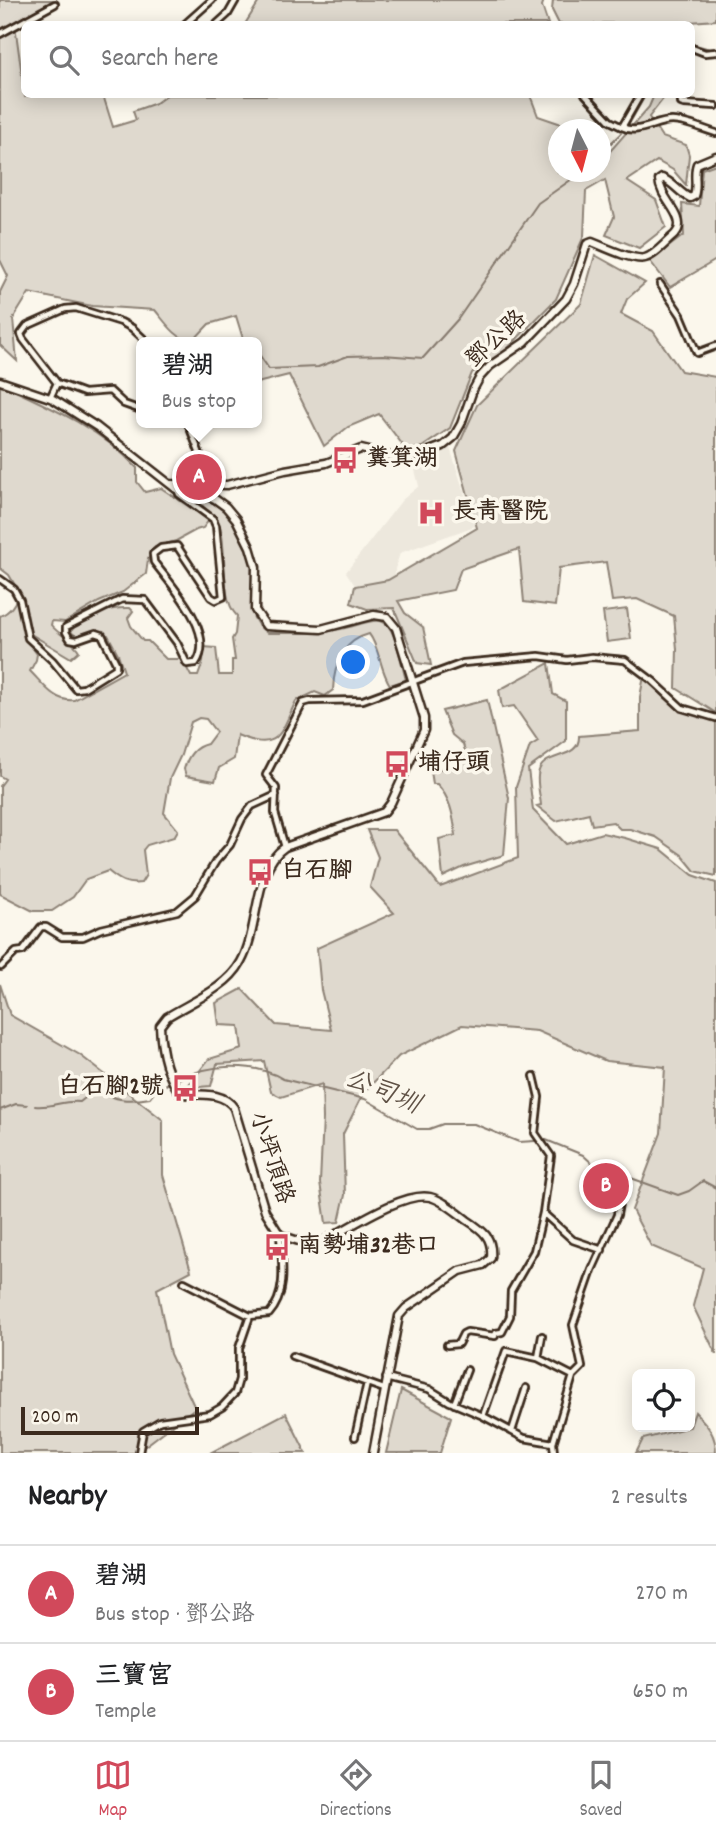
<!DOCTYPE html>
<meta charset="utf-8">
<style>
:root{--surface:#fff;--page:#f2f2f2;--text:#202124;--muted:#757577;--line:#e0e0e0;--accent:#d1495b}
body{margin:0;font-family:Dekko,"LXGW WenKai TC",sans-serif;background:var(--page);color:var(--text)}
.controls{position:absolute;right:21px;bottom:21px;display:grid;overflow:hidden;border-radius:10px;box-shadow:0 4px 18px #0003}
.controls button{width:63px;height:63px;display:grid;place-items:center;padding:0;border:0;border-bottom:2px solid var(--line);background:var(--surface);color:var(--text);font:35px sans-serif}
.compass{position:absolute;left:548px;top:119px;width:63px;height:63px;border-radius:50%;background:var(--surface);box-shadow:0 4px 18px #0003;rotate:174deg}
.scale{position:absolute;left:21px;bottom:18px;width:178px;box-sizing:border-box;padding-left:7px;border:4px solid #3b2a1e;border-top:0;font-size:19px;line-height:24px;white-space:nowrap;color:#3b2a1e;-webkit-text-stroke:5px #fbf7ec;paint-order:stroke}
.you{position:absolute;left:354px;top:663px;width:24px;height:24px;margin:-18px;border:5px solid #fff;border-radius:50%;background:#1a73e8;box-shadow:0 0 0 10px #1a73e833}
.badge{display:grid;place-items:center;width:46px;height:46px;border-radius:50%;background:var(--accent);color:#fff;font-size:23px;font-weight:700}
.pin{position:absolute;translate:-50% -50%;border:4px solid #fff;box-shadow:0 2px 7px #0006}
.popup{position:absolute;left:136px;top:337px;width:126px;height:91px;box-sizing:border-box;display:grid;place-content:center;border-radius:10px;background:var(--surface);filter:drop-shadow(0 2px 5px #0005);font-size:23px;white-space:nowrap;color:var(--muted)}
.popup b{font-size:26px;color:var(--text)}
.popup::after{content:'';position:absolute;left:50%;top:100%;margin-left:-14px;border:14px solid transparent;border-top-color:var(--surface)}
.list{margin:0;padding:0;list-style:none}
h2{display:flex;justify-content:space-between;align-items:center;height:91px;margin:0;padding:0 28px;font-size:30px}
h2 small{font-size:23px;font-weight:400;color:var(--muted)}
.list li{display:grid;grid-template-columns:46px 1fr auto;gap:21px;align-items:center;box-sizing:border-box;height:98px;padding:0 28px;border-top:2px solid var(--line)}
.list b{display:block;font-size:26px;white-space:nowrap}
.list p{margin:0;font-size:23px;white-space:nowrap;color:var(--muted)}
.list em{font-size:23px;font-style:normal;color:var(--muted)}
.icon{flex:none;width:38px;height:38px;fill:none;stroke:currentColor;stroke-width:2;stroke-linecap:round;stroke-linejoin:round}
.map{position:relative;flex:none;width:716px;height:1453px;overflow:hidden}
.search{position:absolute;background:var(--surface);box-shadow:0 4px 18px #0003;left:21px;right:21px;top:21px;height:77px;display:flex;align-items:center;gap:18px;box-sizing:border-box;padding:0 24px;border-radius:10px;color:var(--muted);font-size:26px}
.sheet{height:287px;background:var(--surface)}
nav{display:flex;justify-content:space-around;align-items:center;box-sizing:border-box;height:98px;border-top:2px solid var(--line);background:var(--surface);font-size:19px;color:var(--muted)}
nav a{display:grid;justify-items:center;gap:4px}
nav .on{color:var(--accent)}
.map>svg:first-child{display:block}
</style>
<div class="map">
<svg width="716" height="1453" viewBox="0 0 716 1453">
<rect width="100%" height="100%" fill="#fbf7ec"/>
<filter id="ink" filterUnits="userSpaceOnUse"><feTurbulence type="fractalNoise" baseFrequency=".0143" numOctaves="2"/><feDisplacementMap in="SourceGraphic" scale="14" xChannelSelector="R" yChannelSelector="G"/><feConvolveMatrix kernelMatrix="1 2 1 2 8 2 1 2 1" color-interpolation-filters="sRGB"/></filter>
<g filter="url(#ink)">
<path fill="#ede8dd" d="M450 448 475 526 400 553 395 569V584L360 593 346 572 402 500 419 486 413 462Z"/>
<path fill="#dfd9ce" stroke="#8d8276" stroke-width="2" d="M0 0H54L15 25 25 97 34 94 103 95 113 127 136 120 133 111 156 103 167 95H530L538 116 576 129 558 130V172H600L601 156 605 157 649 107 654 95 667 94 649 117 662 137 686 145 689 155 686 185 673 170 657 161 627 181 656 200 666 227 639 248 606 235 614 217 605 180 586 191 584 236 556 299 507 349 472 373 450 428 422 447 401 452 402 444 379 414 348 427 324 446 289 375 257 383V342H244L236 316 209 324 192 342C175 338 166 323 155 310L92 306 29 293 13 319 17 361 0 345V292L8 276 0 260Z
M260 0H544L542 6 548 24H245Z
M553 0H716V20L663 24 603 23 602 24H559L552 10Z
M716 164V260L670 287 650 261 684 235 682 204 699 206 702 169Z
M595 255 645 283 627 299 621 314 653 331 681 371 716 377V713L676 688 677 649 674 616 637 599 612 601 606 562 559 568 555 606 524 602 519 549 461 569 453 590 398 601 405 613 423 627 431 665 417 663 394 608 367 609 351 603 355 586 388 580 477 528 456 451 477 405 581 304Z
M0 384C48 406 100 428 137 468V482L145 492 161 488 209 520 203 528 196 530 176 541 155 547 148 559 146 574 123 592 99 602 65 622 52 621 51 625C59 635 74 641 79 651L71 658 29 633 25 638 37 654 36 660 30 671C43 684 54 702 74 700L124 672 118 654 108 635 94 631 76 636 71 632C79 615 113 607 130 608L133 611 128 618 131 626 143 641H148L166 659H182L191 676H198L203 662 204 647 216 648 219 675H232V660H235L232 639 235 634 237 616C220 600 227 554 221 530 218 515 200 510 197 496 227 503 247 536 252 566 256 593 240 613 267 633 295 633 322 634 349 627 359 625 378 616 386 624 396 631 402 667 406 680L390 685C380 670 379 646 369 634 342 641 334 664 333 690L325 696 315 692 296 701C280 734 279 753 237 735L234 759 219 768 215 781 186 776 184 769C188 756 194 747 207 744L216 732 206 719 199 718 191 722 181 755 170 778 164 813 178 830 174 837 147 845 143 850 146 875 141 883C126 885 119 880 108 871L86 879 73 897 52 911H33L0 894V786L5 779 0 776V616C10 612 16 603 19 592L9 575 0 568Z
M627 609 631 639 607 642 603 612Z
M549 663 553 694 566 701V741L528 769 533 810 566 844 602 833 625 838 661 849 693 875 716 883V1354L693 1306 703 1268 651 1246 632 1210 661 1133 665 1067 606 1061 537 1031 462 1025 399 1056 364 1092 343 1134 345 1195 339 1222 326 1223 320 1183 323 1118 322 1084 281 1097 271 1092 264 1061 217 1064 211 1086 186 1088 209 1059 242 1049 239 1026 219 1025 216 1003 242 989 276 1025 331 1030 321 990 317 948 394 913 370 887 378 857 367 830H394L440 887 518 858 516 787 530 746 538 741 514 706 502 708 499 690Z
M644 676 683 704 716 719V876L695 871 682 855 656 837 630 829H620L613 822 592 825 589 813 556 821 537 806 541 805C540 795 537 785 538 776 539 750 580 762 579 736L640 731V697Z
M487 700 509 798 504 855 464 867 443 877 439 839 456 835C453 816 451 799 437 784H433L429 758 433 759 440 769 451 768 466 755 463 744 452 735 442 711Z
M0 984 10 1015 80 1055 163 1120V1175L191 1271 157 1289 170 1354 195 1408 136 1453H0Z
M401 1390 451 1417 440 1453H386Z
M695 1412C708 1426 716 1434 716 1453H636L643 1439 690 1427Z
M286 1413 306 1453H210Z"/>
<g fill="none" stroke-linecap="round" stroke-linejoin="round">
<path stroke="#85796d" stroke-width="2" d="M692 44 710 49 716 48
M628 126 646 94
M600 154 621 133
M258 353 269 369 318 367 348 356 383 355 423 358 458 319 538 203 582 172
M176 1080C207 1064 252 1061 283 1079L365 1099 417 1129H429L443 1124H474L519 1142 535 1141
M35 1106C51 1108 63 1100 80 1102L95 1090C117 1100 126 1102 150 1098L156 1090 169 1083
M0 1110 16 1104 27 1105
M546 1140 583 1155 605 1175 618 1179 631 1178 678 1195 689 1191 703 1181 716 1188"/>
<defs>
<path id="minor" d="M185 24 212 0
M217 24 228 14 236 0
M0 34 55 4
M692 48 705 53 716 52
M585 94 610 121 622 127 641 94
M681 94V103L684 104 716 106
M622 127C638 135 655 121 672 121 686 121 702 129 716 133
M660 284 681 315 697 353 716 346
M57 383 84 393 110 391 124 404 141 410
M50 398 57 383 23 339 21 334 27 326 65 309 76 308 121 322 132 328 147 342
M188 423 201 457 204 484
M0 579 14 589 20 600 28 638 53 661 76 689 84 688 116 668V663L102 635 96 633 76 640 70 639 66 632V627L122 599 145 600 177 643 187 664 196 663C217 633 171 585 154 562L153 554 161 548 177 546 211 597 216 600 223 597 216 526 213 519 179 494 177 489
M285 847 275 813 276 788 266 775 303 703 310 701 363 700 463 663 539 656 567 660 592 657 625 660 653 681 682 708 716 718
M1 967 16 952 23 951 41 927H46L62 937H83L101 929 177 911 195 896 216 861 230 845 242 819 252 806 276 795
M534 1076 539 1097 535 1133 551 1156 543 1213
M184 1282 250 1316
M447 1345 458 1344 463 1334 467 1332 495 1336 496 1333 502 1332 510 1316 511 1291 534 1251 543 1213 573 1240 602 1250
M292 1356 384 1389
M538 1358 542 1336
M386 1378 429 1389 450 1402 483 1416 524 1438 553 1443 554 1453
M454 1404 467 1370
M483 1416 506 1351 538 1358 573 1376
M512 1431 526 1388
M355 1437 367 1383
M553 1443 573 1376 582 1367 573 1325 592 1270 617 1215 622 1186 603 1181
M139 1453 143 1431 160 1421 210 1414 222 1407 235 1393 239 1379V1348L250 1316 269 1314C288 1293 282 1262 280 1235"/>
<path id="tertiary" d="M0 381 53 399 97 427 176 489 194 491 215 499 226 507 236 519 250 547 256 567 255 610 266 626 321 629 374 615 387 617 396 628 424 718V730L391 803 384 812 285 847C253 868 260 928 241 962 227 988 191 1002 167 1017L160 1026C161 1050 166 1076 181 1094 199 1095 223 1091 234 1108L265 1211 280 1235 308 1244 320 1243C346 1230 403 1191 430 1197 443 1200 456 1212 467 1220 484 1231 493 1238 491 1258L483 1265 460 1271 406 1308 399 1316 373 1453
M171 484 227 485 285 470 326 463 361 449 402 459 413 457 443 446 453 438 461 424 473 390 480 377 490 366 525 342 566 299 574 284 587 244 592 242C604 247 633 261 645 258 654 256 664 244 671 238 677 233 681 228 678 219 674 206 660 195 659 180L662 178C673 182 679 193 690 198L694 196C698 185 693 175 697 164L716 156"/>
</defs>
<use href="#minor" stroke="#3b2a1e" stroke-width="10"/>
<use href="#tertiary" stroke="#3b2a1e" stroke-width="11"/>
<use href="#minor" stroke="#fbf7ec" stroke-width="4.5"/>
<use href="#tertiary" stroke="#fbf7ec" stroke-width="6"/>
</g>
</g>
<defs>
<symbol id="bus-bare" viewBox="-9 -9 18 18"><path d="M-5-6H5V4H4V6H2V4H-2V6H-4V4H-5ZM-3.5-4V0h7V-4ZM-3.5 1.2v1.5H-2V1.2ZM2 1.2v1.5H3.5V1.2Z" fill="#d1495b" stroke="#fbf7ec" stroke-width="2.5" paint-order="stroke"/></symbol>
<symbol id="hospital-bare" viewBox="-9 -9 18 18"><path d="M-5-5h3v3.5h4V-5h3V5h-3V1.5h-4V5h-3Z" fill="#d1495b" stroke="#fbf7ec" stroke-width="2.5" paint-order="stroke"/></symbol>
</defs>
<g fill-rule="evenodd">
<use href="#bus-bare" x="326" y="441" width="38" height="38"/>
<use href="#hospital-bare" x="412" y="494" width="38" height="38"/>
<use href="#bus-bare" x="378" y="745" width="38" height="38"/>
<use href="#bus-bare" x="241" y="853" width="38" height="38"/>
<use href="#bus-bare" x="166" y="1069" width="38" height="38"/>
<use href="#bus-bare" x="258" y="1228" width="38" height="38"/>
</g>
<g text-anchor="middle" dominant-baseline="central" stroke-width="7" stroke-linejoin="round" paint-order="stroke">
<g font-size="24" fill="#3b2a1e" stroke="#fbf7ec">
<text transform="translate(497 340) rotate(-42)">鄧公路</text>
<text transform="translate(270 1158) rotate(72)">小坪頂路</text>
</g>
<g font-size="24" font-weight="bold" fill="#3b2a1e" stroke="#fbf7ec" text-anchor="start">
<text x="366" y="460">糞箕湖</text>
<text x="452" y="513">長青醫院</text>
<text x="418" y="764">埔仔頭</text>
<text x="281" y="872">白石腳</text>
<text x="164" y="1088" text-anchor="end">白石腳2號</text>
<text x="298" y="1247">南勢埔32巷口</text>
</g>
<g font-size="26" font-style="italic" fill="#605246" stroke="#fbf7ec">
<text transform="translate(382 1093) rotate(22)">公司圳</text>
</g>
</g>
</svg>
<div class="controls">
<button><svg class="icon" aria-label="locate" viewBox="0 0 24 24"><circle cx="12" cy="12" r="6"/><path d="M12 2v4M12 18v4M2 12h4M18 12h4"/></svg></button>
</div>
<svg class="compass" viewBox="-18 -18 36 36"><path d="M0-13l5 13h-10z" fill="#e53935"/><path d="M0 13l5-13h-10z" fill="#757577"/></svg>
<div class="scale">200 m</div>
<div class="you"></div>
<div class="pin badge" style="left:199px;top:477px">A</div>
<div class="popup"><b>碧湖</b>Bus stop</div>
<div class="pin badge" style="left:606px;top:1186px">B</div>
<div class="search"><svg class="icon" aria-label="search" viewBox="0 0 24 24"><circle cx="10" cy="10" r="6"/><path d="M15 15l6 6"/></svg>Search here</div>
</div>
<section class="sheet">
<h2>Nearby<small>2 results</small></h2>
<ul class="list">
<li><span class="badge">A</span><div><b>碧湖</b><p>Bus stop · 鄧公路</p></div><em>270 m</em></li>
<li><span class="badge">B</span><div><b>三寶宮</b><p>Temple</p></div><em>650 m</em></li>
</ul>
</section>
<nav>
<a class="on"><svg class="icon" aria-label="map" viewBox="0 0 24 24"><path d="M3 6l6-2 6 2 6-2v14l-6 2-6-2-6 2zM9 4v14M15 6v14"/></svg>Map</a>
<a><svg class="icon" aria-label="directions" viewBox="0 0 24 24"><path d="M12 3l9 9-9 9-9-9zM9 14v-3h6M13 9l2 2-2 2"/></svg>Directions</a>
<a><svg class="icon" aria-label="saved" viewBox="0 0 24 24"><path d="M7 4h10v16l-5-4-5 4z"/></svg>Saved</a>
</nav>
